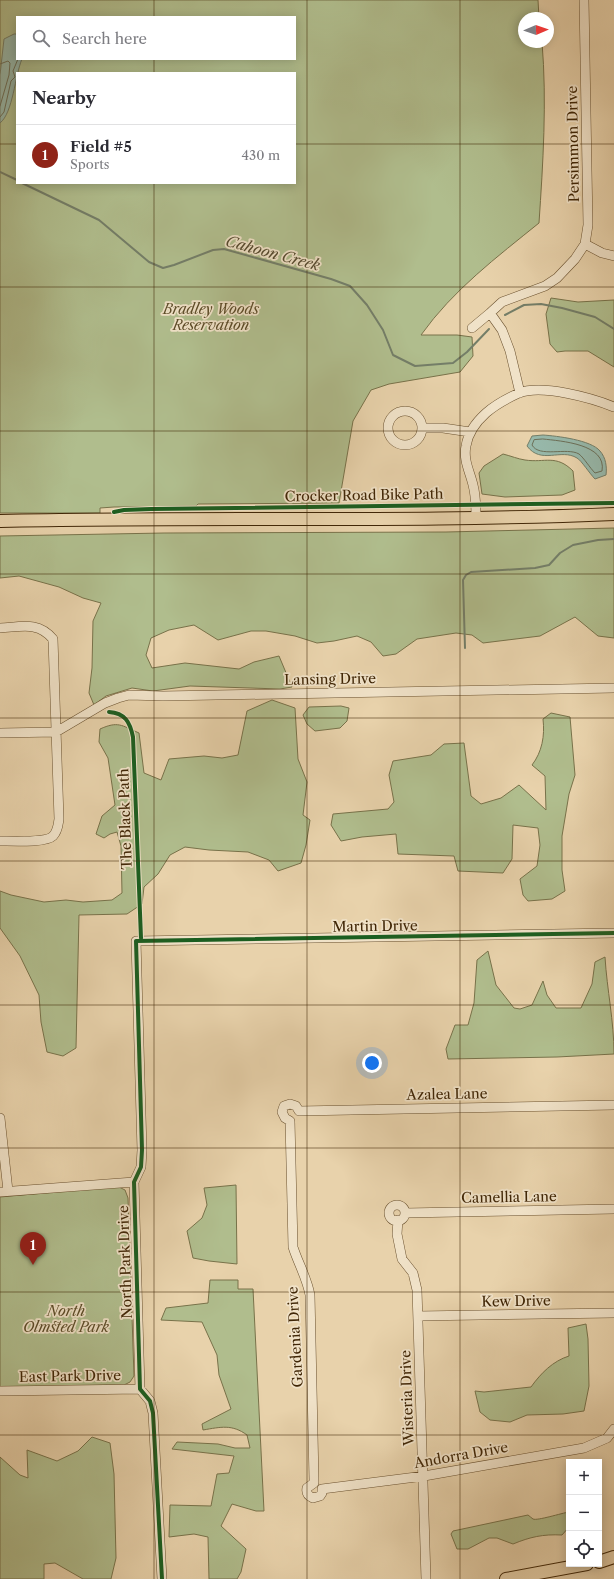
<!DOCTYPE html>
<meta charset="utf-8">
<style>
:root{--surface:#fff;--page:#f7f7f7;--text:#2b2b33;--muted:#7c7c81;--line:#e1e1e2;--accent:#8f2418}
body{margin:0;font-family:"Libre Caslon Text",serif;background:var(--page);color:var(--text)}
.controls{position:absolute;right:12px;bottom:12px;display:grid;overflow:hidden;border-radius:0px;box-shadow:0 2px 10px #0003}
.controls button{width:36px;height:36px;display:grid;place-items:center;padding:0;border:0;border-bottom:1px solid var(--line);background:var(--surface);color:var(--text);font:20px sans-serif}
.compass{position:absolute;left:518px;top:12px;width:36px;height:36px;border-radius:50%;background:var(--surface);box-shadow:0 2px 10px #0003;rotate:88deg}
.you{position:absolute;left:372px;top:1063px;width:14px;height:14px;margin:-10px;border:3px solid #fff;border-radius:50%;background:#1a73e8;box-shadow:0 0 0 6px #1a73e833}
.badge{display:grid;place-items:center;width:26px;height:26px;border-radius:50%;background:var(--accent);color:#fff;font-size:13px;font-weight:700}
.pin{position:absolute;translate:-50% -33px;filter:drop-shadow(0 1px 2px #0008)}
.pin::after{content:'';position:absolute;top:21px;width:14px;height:12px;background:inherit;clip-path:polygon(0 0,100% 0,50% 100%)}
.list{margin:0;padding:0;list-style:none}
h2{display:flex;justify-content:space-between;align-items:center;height:52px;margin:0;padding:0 16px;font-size:17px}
h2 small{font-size:13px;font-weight:400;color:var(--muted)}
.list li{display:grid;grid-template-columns:26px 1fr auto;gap:12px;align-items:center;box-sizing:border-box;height:60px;padding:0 16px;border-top:1px solid var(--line)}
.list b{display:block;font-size:15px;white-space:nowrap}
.list p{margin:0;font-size:13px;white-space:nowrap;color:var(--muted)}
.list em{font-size:13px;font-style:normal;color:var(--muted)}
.icon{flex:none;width:22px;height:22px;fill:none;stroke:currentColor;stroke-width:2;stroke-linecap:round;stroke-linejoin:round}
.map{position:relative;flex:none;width:614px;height:1579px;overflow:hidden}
.search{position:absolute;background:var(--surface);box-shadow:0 2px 10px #0003;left:16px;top:16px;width:280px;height:44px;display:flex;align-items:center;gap:10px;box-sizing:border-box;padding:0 14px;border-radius:0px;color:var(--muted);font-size:15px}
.panel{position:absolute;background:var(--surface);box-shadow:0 2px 10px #0003;left:16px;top:72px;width:280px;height:112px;border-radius:0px}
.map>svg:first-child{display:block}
</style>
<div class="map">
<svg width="614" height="1579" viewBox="0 0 614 1579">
<rect width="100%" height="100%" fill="#e8d2ab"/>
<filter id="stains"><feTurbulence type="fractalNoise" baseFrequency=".005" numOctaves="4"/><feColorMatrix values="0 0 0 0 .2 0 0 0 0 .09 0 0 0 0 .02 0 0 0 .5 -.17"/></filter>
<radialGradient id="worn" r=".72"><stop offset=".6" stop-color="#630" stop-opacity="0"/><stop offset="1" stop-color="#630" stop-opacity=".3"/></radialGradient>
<path fill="#b0bd8d" stroke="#78724a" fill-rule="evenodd" d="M0 0H538L539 18H524V42H542C547 102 543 163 539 223 497 257 453 290 421 335H457L472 337 473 356 460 372 389 384 371 390 353 421 339 503 198 504 196 506 114 507 100 508V513H0ZM17 17H295V59H17ZM17 73H295V183H17Z
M551 298 578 302 614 300V367L588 351H565L557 352 550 344 546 314Z
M503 454C511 456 518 459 525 460 545 463 556 454 573 471L575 490 562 495 505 497 482 494 479 473 484 466Z
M614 528V638L598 636 575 617 540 636 483 643 472 635 456 633 417 639 396 654 383 656 371 642 357 636 334 641 317 643 295 636 266 631H251L218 640 194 625 169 630 151 638 146 655 152 668 185 663 239 669 254 662 279 656 292 687 280 689 190 686 153 691 132 688 106 696 94 705 89 693 92 668 93 621 101 603 83 598 59 587 19 576 0 578V536L164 533 446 532Z
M272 700 295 708 298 759 307 782 303 815 310 820 306 845 301 863 278 871 269 860 248 852 209 850 185 847 170 855 158 874 144 887 142 904 127 914 79 915 76 1048 63 1056 47 1052 41 1022 39 995 20 956 0 928V891L11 895 44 902 66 900 83 902 112 900 122 893 121 846 117 832 110 834 104 838 96 834 102 816 115 805 108 758 99 742 100 729C118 721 121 725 139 733L144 773 161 780 169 759 204 756 222 758 238 755 247 711Z
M341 706 349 708 347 721 340 728 315 731 307 724 303 715 309 707Z
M551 713 570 717 575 775 569 794 562 836V870L565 891 552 899 528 901 523 895 520 879 537 866 540 845 538 828 513 825 512 859 503 873 458 871 454 856 398 854 396 834 362 837 341 841 331 825 333 814 388 809 394 802 389 775 393 761 431 755 444 744 464 743 471 796 481 804 501 798 519 785 546 810 545 776 532 765C542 752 545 736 543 719Z
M488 951 496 985 514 1008 520 1009 532 1005 543 981 547 995 556 1008H581L592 984 595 962 605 957C607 990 614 1021 614 1054L557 1057 448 1059 446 1049 455 1025H468L474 1003 477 960Z
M236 1185 237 1264 209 1261 193 1258 187 1231 202 1218 207 1205 204 1188Z
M110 1187H119L125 1190 128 1198 134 1376 130 1382 124 1385 0 1387V1197Z
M210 1280H238V1289H253L264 1511H256L232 1504 221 1526 246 1549 241 1572 237 1579H209L208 1537 194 1534 169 1537 170 1505 211 1506 217 1474 229 1473 234 1456 172 1449 177 1442 218 1444 235 1448H250L247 1435C232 1424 221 1427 203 1430L202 1424 231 1409 219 1375 217 1355 202 1322 161 1320 166 1308 208 1303Z
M586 1324 588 1339 589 1386 584 1411 563 1414 527 1415 510 1422 490 1420 480 1412 475 1391 484 1392 531 1387C541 1373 553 1361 569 1356L568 1328Z
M92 1437 110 1443 114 1474 116 1558 111 1579H83L55 1563 44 1564V1579H0V1457L20 1475 28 1478 27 1450 57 1461 78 1451Z
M569 1512V1527L562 1535C543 1534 530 1537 513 1544L497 1538H489L468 1549H457L451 1534 453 1531 528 1515C530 1516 531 1518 533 1519 537 1521 562 1513 569 1512Z"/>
<path fill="#97b8aa" stroke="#747e68" d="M14 34H17V59H22C15 75 13 113 0 123V75L4 39Z
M543 435C557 436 591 440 600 451 606 458 607 467 606 475L595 479C590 474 581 460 577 458 561 448 541 465 527 446L532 436Z"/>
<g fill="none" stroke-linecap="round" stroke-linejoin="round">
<path stroke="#6c6f58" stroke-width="1" d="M0 64 8 61 10 63 9 75 0 106
M0 117 4 112 11 81 15 77 13 71 18 59
M543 439C561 441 607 444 602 471L595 473C590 468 584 458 579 454 567 447 539 458 532 445L534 440Z"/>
<path stroke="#747e68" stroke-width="2" d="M0 172 17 180
M22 183 99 220 149 262 163 268 174 265 213 250 224 249 331 279 350 286 367 305 383 330 393 355 415 366 453 363 467 352 489 329
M505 315 524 305 541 304 562 308 595 317 614 329
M465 648 463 580 466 575 471 572 535 568 549 565 560 553 573 545 598 540 614 539"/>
<defs>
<path id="minor" d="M585 244 602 253 614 256
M472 328 490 313
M520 393 510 351 502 330 490 313 502 302 545 286 557 278 575 259 585 244 588 225 584 0
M388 428a17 17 0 1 1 34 0a17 17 0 1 1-34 0Z
M422 428H443L470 432
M476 518C476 506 476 496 473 485 470 472 463 460 466 446 468 433 476 422 486 413 495 405 508 398 519 393 542 384 592 398 614 407
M0 628C21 627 38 621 53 639L59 819C58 825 58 831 53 836 46 843 11 841 0 841
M0 733 56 732 105 703 118 698 129 695 163 696 614 688
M614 1105 299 1111 296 1106 290 1104 284 1106 282 1112 285 1118 290 1121 293 1247C298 1263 307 1278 310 1295L314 1480V1483L307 1488C306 1493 308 1496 313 1498L320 1496 322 1493V1489L424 1476 584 1448 607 1438 614 1429
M0 1118 8 1191
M0 1192 134 1182
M389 1213a8 8 0 1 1 16 0a8 8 0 1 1-16 0Z
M405 1213 614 1209
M398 1220 397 1234 402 1259 413 1273 417 1290 426 1579
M418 1316 614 1313
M0 1391 140 1389
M162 1579 153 1413 150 1401 140 1389 134 1182 141 1167 142 1150 136 941 614 933"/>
<path id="major" d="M0 521C205 516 410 523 614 514
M599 1562 614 1557
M506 1579 587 1564"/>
</defs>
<use href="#minor" stroke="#6a512f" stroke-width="10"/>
<use href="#major" stroke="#402606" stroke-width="14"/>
<use href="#minor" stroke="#f0e2c8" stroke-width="9"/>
<use href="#major" stroke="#e8d2ab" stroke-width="12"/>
<defs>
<path id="cycleway" d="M114 512 124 510 151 509 614 503
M109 712C125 713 130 722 133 737L141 938
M162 1579 153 1413 150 1401 140 1389 134 1182 141 1167 142 1150 136 941 614 933"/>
</defs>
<use href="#cycleway" stroke="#f0e2c8" stroke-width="6"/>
<use href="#cycleway" stroke="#1b5e20" stroke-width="4"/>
</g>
<path fill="none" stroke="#402606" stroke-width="1" stroke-opacity="0.55" d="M154 0V17M307 0V1579M460 0V1579M154 59V73M0 144H17M295 144H614M154 183V1579M0 287H614M0 431H614M0 574H614M0 718H614M0 861H614M0 1005H614M0 1148H614M0 1292H614M0 1435H614"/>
<g text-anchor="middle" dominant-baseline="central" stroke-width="3.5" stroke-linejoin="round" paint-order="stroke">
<g font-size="14" fill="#402606" stroke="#f0e2c8">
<text transform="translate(573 144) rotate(-91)">Persimmon Drive</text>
<text transform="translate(364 495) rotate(-1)">Crocker Road Bike Path</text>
<text transform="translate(330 679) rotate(-1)">Lansing Drive</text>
<text transform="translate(125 819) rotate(-92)">The Black Path</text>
<text transform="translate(375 926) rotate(-1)">Martin Drive</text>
<text transform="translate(447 1094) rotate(-1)">Azalea Lane</text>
<text transform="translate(509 1197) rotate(-1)">Camellia Lane</text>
<text transform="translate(125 1262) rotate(-92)">North Park Drive</text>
<text transform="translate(516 1301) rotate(-1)">Kew Drive</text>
<text transform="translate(295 1337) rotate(-93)">Gardenia Drive</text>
<text transform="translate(70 1376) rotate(-1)">East Park Drive</text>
<text transform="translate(407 1398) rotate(-92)">Wisteria Drive</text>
<text transform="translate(461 1455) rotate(-10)">Andorra Drive</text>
</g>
<g font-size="14" font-style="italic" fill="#5c4c28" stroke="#f0e2c8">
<text x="211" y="309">Bradley Woods<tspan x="211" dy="16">Reservation</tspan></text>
<text x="66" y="1311">North<tspan x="66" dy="16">Olmsted Park</tspan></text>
</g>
<g font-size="15" font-style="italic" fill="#564a2f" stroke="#f0e2c8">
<text transform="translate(273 253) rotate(15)">Cahoon Creek</text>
</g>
</g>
<rect width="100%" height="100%" filter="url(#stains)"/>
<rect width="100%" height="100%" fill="url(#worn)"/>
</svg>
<div class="controls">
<button>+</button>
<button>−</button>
<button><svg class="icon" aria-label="locate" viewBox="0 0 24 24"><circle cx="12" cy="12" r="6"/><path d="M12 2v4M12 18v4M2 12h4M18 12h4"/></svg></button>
</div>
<svg class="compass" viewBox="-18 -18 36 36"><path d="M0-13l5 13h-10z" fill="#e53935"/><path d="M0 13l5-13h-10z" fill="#7c7c81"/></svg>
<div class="you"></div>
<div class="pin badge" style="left:33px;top:1265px">1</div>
<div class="search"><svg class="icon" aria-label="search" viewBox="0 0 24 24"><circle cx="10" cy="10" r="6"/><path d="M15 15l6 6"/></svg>Search here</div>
<section class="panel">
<h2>Nearby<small></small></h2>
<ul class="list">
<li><span class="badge">1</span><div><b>Field #5</b><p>Sports</p></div><em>430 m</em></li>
</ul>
</section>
</div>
